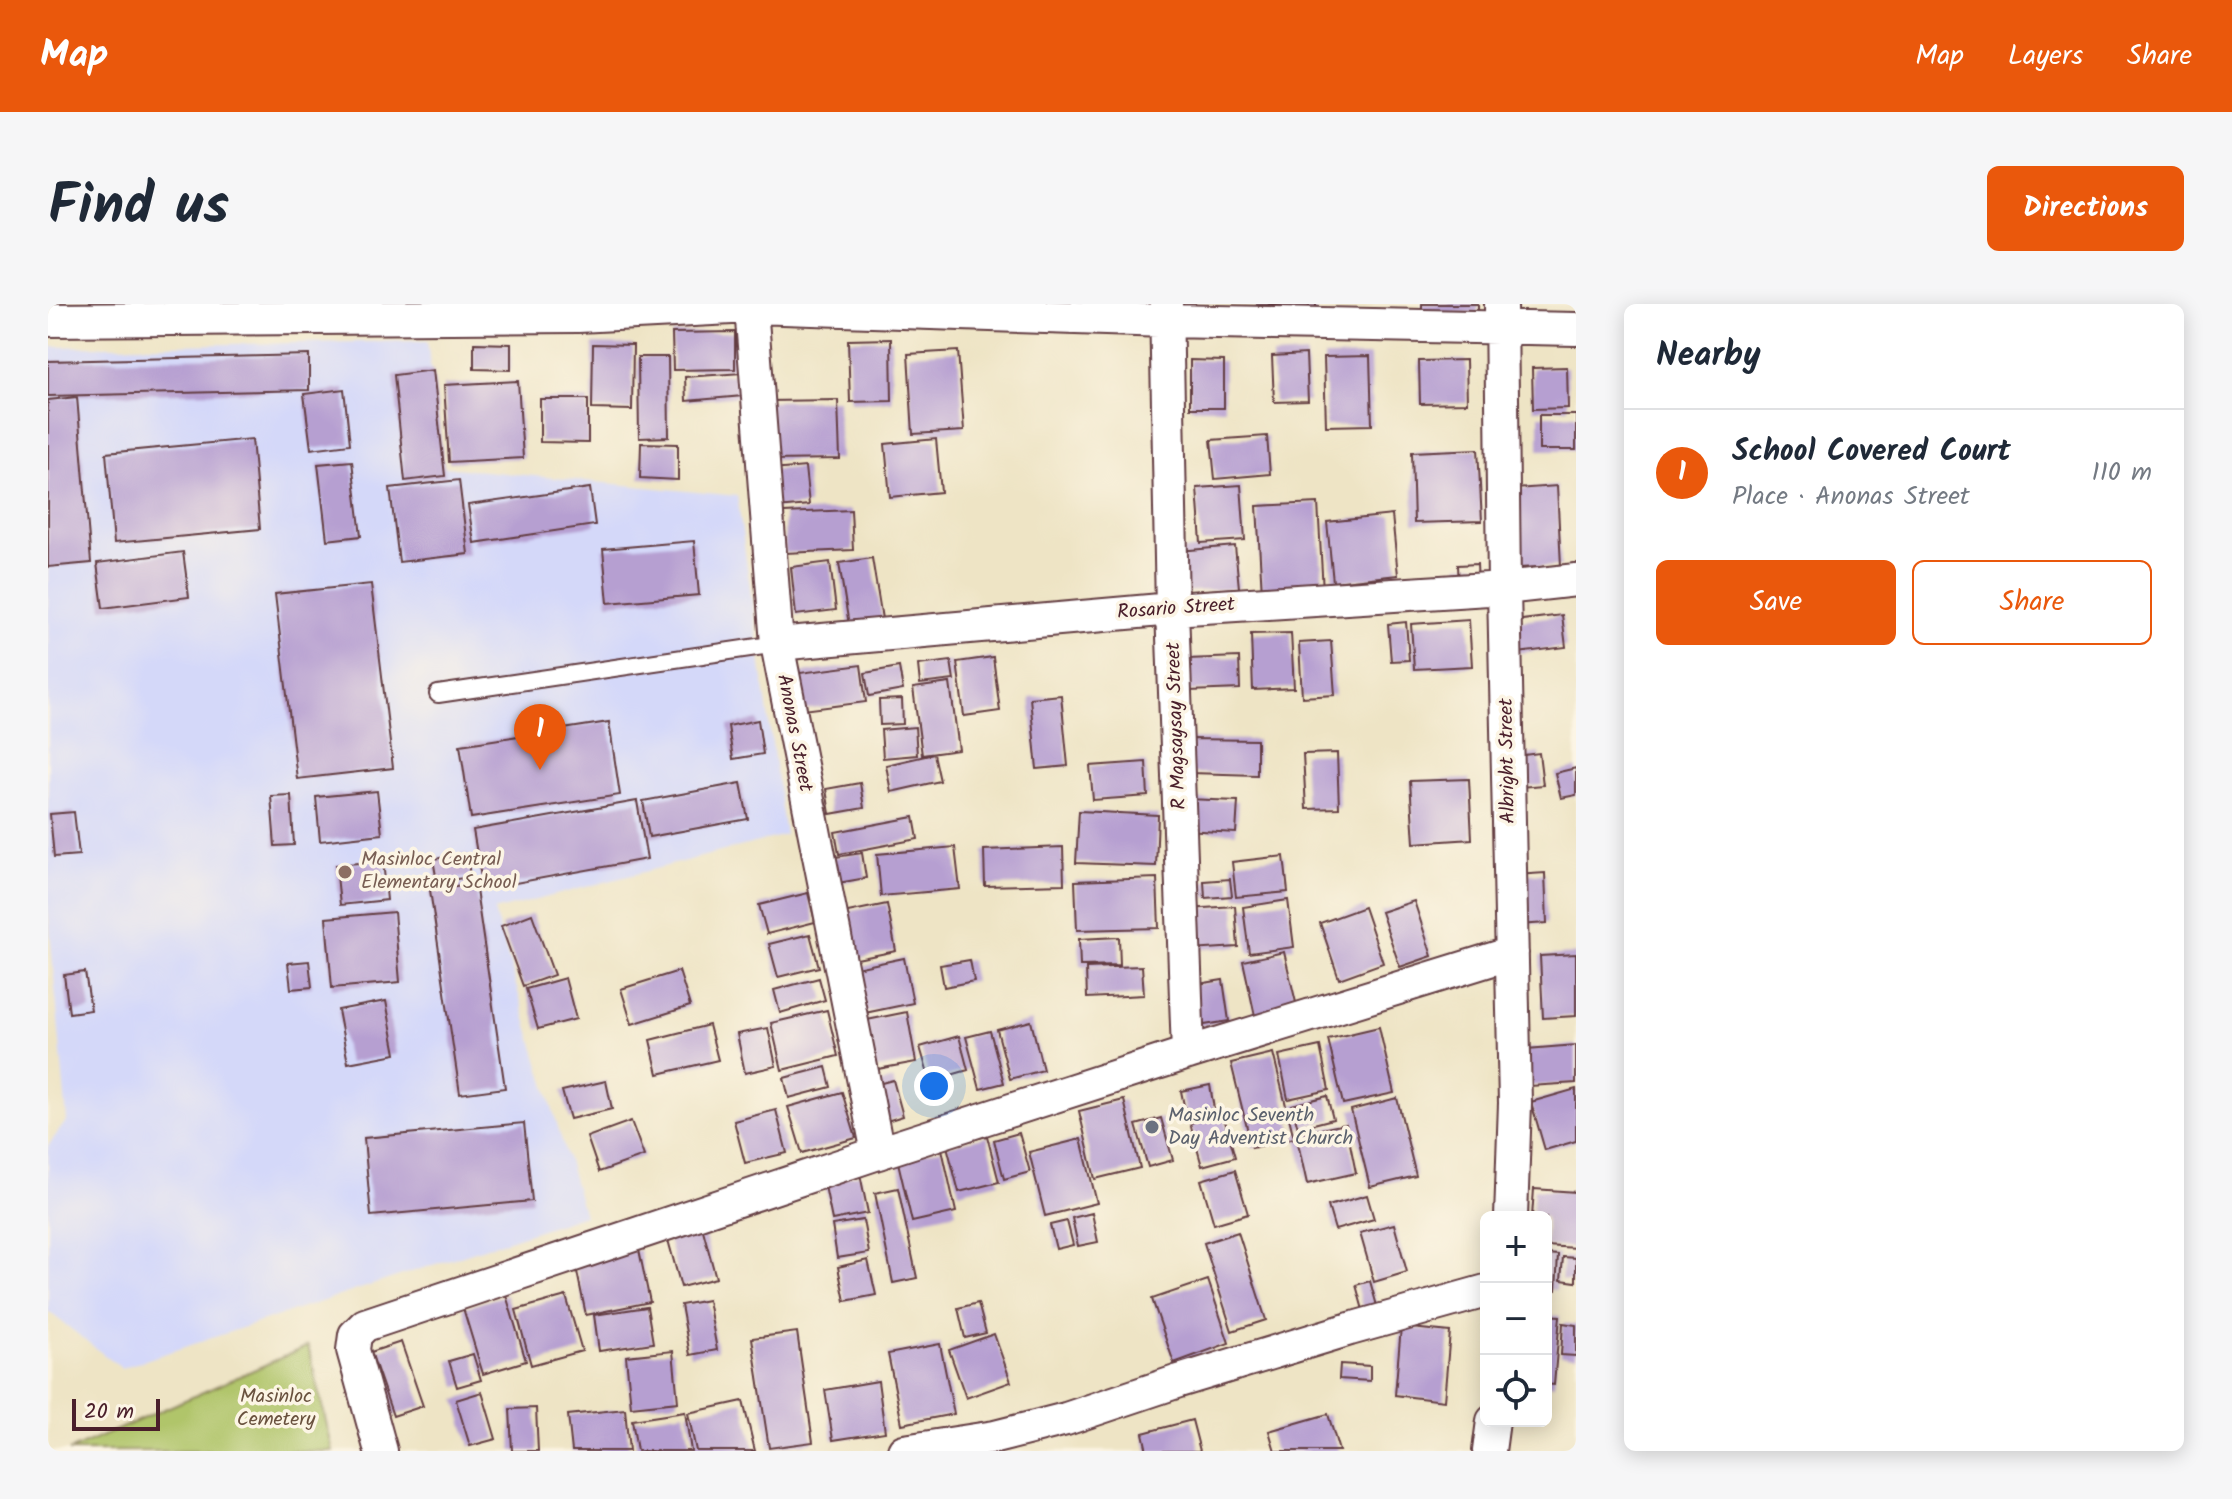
<!DOCTYPE html>
<meta charset="utf-8">
<style>
:root{--surface:#fff;--page:#f6f6f7;--text:#1f2937;--muted:#747a83;--line:#e0e1e3;--accent:#ea580c}
body{margin:0;font-family:Kalam,sans-serif;background:var(--page);color:var(--text)}
.controls{position:absolute;right:24px;bottom:24px;display:grid;overflow:hidden;border-radius:12px;box-shadow:0 4px 20px #0003}
.controls button{width:72px;height:72px;display:grid;place-items:center;padding:0;border:0;border-bottom:2px solid var(--line);background:var(--surface);color:var(--text);font:40px sans-serif}
.scale{position:absolute;left:24px;bottom:20px;width:88px;box-sizing:border-box;padding-left:8px;border:4px solid #4a1f2b;border-top:0;font-size:22px;line-height:28px;white-space:nowrap;color:#4a1f2b;-webkit-text-stroke:6px #fcf5e5;paint-order:stroke}
.you{position:absolute;left:886px;top:782px;width:28px;height:28px;margin:-20px;border:6px solid #fff;border-radius:50%;background:#1a73e8;box-shadow:0 0 0 12px #1a73e833}
.badge{display:grid;place-items:center;width:52px;height:52px;border-radius:50%;background:var(--accent);color:#fff;font-size:26px;font-weight:700}
.pin{position:absolute;translate:-50% -66px;filter:drop-shadow(0 2px 4px #0008)}
.pin::after{content:'';position:absolute;top:42px;width:28px;height:24px;background:inherit;clip-path:polygon(0 0,100% 0,50% 100%)}
.list{margin:0;padding:0;list-style:none}
h2{display:flex;justify-content:space-between;align-items:center;height:104px;margin:0;padding:0 32px;font-size:34px}
h2 small{font-size:26px;font-weight:400;color:var(--muted)}
.list li{display:grid;grid-template-columns:52px 1fr auto;gap:24px;align-items:center;box-sizing:border-box;height:128px;padding:0 32px;border-top:2px solid var(--line)}
.list b{display:block;font-size:30px;white-space:nowrap}
.list p{margin:0;font-size:26px;white-space:nowrap;color:var(--muted)}
.list em{font-size:26px;font-style:normal;color:var(--muted)}
.actions{display:flex;gap:16px;padding:24px 32px}
.actions a{flex:1;padding:18px 0;border:2px solid var(--accent);border-radius:12px;text-align:center;font-size:28px;color:var(--accent)}
.actions .main{background:var(--accent);color:#fff}
.icon{flex:none;width:44px;height:44px;fill:none;stroke:currentColor;stroke-width:2;stroke-linecap:round;stroke-linejoin:round}
.map{position:relative;flex:none;width:1528px;height:1147px;overflow:hidden;border-radius:12px}
header{display:flex;align-items:center;gap:48px;box-sizing:border-box;height:112px;padding:0 40px;background:var(--accent);color:#fff}
header strong{font-size:38px}
nav{display:flex;gap:44px;margin-inline-start:auto;font-size:28px}
.intro{display:flex;align-items:center;justify-content:space-between;box-sizing:border-box;height:192px;padding:0 48px}
h1{margin:0;font-size:56px}
.button{padding:20px 36px;border-radius:12px;background:var(--accent);color:#fff;font-size:28px;font-weight:700}
main{display:flex;gap:48px;padding:0 48px}
aside{flex:1;background:var(--surface);border-radius:12px;box-shadow:0 4px 20px #0003}
.map>svg:first-child{display:block}
</style>
<header>
<strong>Map</strong>
<nav><a>Map</a><a>Layers</a><a>Share</a></nav>
</header>
<div class="intro"><h1>Find us</h1><a class="button">Directions</a></div>
<main>
<div class="map">
<svg width="1528" height="1147" viewBox="0 0 1528 1147">
<rect width="100%" height="100%" fill="#fcf5e5"/>
<filter id="ink" filterUnits="userSpaceOnUse"><feTurbulence type="fractalNoise" baseFrequency=".0125" numOctaves="2"/><feDisplacementMap in="SourceGraphic" scale="16" xChannelSelector="R" yChannelSelector="G"/><feConvolveMatrix kernelMatrix="1 2 1 2 8 2 1 2 1" color-interpolation-filters="sRGB"/></filter>
<filter id="wash" filterUnits="userSpaceOnUse"><feTurbulence type="fractalNoise" baseFrequency=".006" numOctaves="4" result="noise"/><feDisplacementMap in="SourceGraphic" scale="32" xChannelSelector="R" yChannelSelector="G"/><feGaussianBlur stdDeviation="1.8" result="paint"/><feColorMatrix in="noise" values="0 0 0 0 0 0 0 0 0 0 0 0 0 0 0 0 0 1.4 0 .05"/><feComposite in="paint" operator="in"/></filter>
<g filter="url(#wash)">
<rect width="100%" height="100%" fill="#eee4c5"/>
<path fill="#d4d8f9" d="M379 37 396 163 689 192 737 531 446 607 536 911 73 1064 0 1007V842L19 816 0 605V43Z"/>
<path fill="#b0c56a" stroke="#7d724a" stroke-width="2" d="M260 1042 285 1147H21Z"/>
<g id="blocks">
<path fill="#b69fd1" d="M1208 0H1268V13H1208Z
M1374 0H1430V9H1374Z
M687 28V65L625 66 624 29Z
M843 35 844 97 802 98 800 36Z
M426 39 463 40V66L426 65Z
M545 40 585 41 584 106 544 105Z
M910 47 916 127 865 130 860 50Z
M1258 50 1260 97 1226 98 1224 52Z
M261 51V86L0 92V57Z
M1322 52 1324 121 1278 122 1276 53Z
M590 53H620L621 133 591 134Z
M1142 56 1176 57V104H1142Z
M1418 56 1419 99 1372 100 1371 57Z
M1519 63 1520 104 1485 105 1484 64Z
M385 66 397 172 357 177 346 71Z
M694 69 695 92 638 97 637 73Z
M470 77 475 154 401 158 396 81Z
M296 85 302 140 263 145 256 90Z
M29 93 43 259 0 263V96Z
M492 95H540V139L492 138Z
M790 96 792 155 721 156 719 97Z
M1491 111H1528V146H1491Z
M1219 132 1222 170 1167 175 1163 136Z
M204 135 212 225 66 239 58 149Z
M888 135 893 188 842 193 837 140Z
M593 139 630 140V176L592 174Z
M1430 145 1434 217 1366 219 1364 148Z
M304 157 313 232 279 236 270 160Z
M757 163 761 201 728 204 724 166Z
M411 176 420 250 351 258 342 184Z
M1193 181 1197 236 1153 239 1149 184Z
M1509 182 1513 262 1470 264 1466 185Z
M542 184 547 221 426 239 420 201Z
M1270 199 1275 287 1214 290 1209 202Z
M803 206 805 246 737 249 736 209Z
M1344 211 1350 271 1285 278 1279 218Z
M646 237 651 291 560 299 555 245Z
M1187 242 1191 284 1134 288 1131 247Z
M135 248 141 293 55 304 49 259Z
M824 254 834 315 801 321 791 259Z
M782 258 788 306 748 311 743 263Z
M1429 260 1430 281 1411 282 1410 261Z
M323 280 345 464 249 475 227 290Z
M1514 311 1518 343 1470 349 1466 317Z
M1421 316 1424 362 1366 365 1363 320Z
M1358 318 1361 356 1343 357 1340 320Z
M1243 329 1246 384 1205 386 1203 330Z
M1283 337 1287 391 1254 393 1251 339Z
M945 353 952 407 916 412 909 358Z
M1191 353 1192 385 1141 387 1139 355Z
M903 357 906 376 872 380 870 361Z
M813 361 818 398 748 407 744 370Z
M851 363 855 386 821 392 817 369Z
M902 379 911 446 874 451 865 384Z
M1013 391 1020 462 989 465 982 394Z
M854 395 855 420 832 421 831 396Z
M710 416 715 450 685 455 680 422Z
M561 418 572 491 423 514 412 441Z
M867 423 869 451 835 454 833 426Z
M1143 435 1209 436V471L1143 469Z
M1289 449 1291 504 1258 505 1255 450Z
M1491 449 1495 481 1472 483 1468 452Z
M886 450 892 477 843 488 838 461Z
M1098 458 1100 492 1045 496 1042 462Z
M1528 464V491L1513 494 1507 469Z
M1421 475 1424 535 1366 539 1362 477Z
M693 479 700 515 601 533 595 497Z
M812 479 816 504 782 510 778 485Z
M329 487 334 530 272 537 268 493Z
M243 491 246 541 227 542 223 492Z
M1138 495 1190 497 1188 529 1137 526Z
M589 497 599 555 435 585 425 526Z
M1031 507 1110 511 1108 562 1028 559Z
M26 508 31 551 6 553 2 510Z
M866 513 870 535 791 550 787 528Z
M907 543 912 585 833 592 829 550Z
M1015 543 1016 580 937 582 936 546Z
M814 549 818 574 779 581 774 555Z
M419 550 422 573 389 578 385 555Z
M1236 552 1240 588 1188 593 1184 558Z
M335 557 339 596 292 601 288 561Z
M1497 569 1499 619 1470 621 1467 571Z
M1109 574 1111 624 1029 626 1027 577Z
M1182 575 1184 592 1157 594 1156 577Z
M427 579 457 784 412 790 382 586Z
M760 589 767 618 719 630 711 601Z
M1240 596 1246 643 1201 649 1195 603Z
M1366 597 1384 652 1352 663 1333 608Z
M839 600 848 647 799 657 790 610Z
M1187 602 1190 643 1143 646 1140 605Z
M1316 603 1335 659 1291 675 1272 619Z
M346 608 352 678 284 684 278 614Z
M484 610 506 671 475 682 453 622Z
M762 630 771 663 730 673 721 640Z
M1071 633 1072 661 1032 662 1031 635Z
M1236 648 1249 703 1207 712 1195 657Z
M1528 650V712L1495 714 1492 652Z
M856 654 865 699 812 710 803 665Z
M922 656 926 677 896 683 892 661Z
M261 657 264 683 243 685 240 659Z
M1094 662 1096 691 1039 694 1038 664Z
M631 667 642 702 584 720 573 685Z
M37 668 43 706 21 709 16 671Z
M517 674 528 715 490 725 478 685Z
M771 674 777 696 732 709 726 686Z
M1175 676 1181 717 1150 722 1144 681Z
M338 697 348 750 300 759 290 706Z
M779 706 790 752 734 766 723 719Z
M859 708 868 758 819 767 809 718Z
M983 717 995 766 962 775 949 726Z
M661 721 670 756 610 770 602 736Z
M1331 723 1346 789 1295 800 1280 735Z
M720 724 728 762 697 769 689 730Z
M942 727 956 779 932 785 918 733Z
M911 732 920 766 882 777 872 743Z
M1528 741V779L1482 782 1479 745Z
M1272 742 1281 786 1240 795 1231 751Z
M1225 749 1246 834 1204 844 1183 759Z
M778 763 783 783 741 794 736 774Z
M845 776 855 812 832 819 822 782Z
M558 777 564 805 522 815 514 787Z
M1162 781 1166 805 1138 811 1133 787Z
M1528 785V837L1497 846 1483 798Z
M794 788 808 834 754 849 740 803Z
M1279 792 1285 815 1250 824 1244 801Z
M1349 794 1368 872 1322 883 1303 806Z
M1076 796 1092 864 1047 875 1031 807Z
M728 806 739 849 697 859 686 817Z
M1175 810 1187 853 1154 862 1142 819Z
M1113 814 1125 856 1100 863 1088 821Z
M583 817 596 852 551 868 539 833Z
M476 819 484 897 323 912 316 834Z
M1298 820 1308 869 1259 880 1248 830Z
M971 829 982 868 956 875 946 836Z
M939 832 951 878 911 888 899 842Z
M1033 835 1049 899 997 912 981 848Z
M894 845 908 908 864 918 849 854Z
M1187 866 1200 910 1166 920 1153 876Z
M812 870 820 909 784 916 776 877Z
M850 884 869 974 845 979 827 889Z
M1486 885 1528 888V944L1498 942V913H1484Z
M1319 891 1326 915 1287 926 1280 902Z
M1044 909 1050 938 1030 942 1024 914Z
M652 915 668 974 633 983 617 925Z
M815 916 821 949 789 954 784 921Z
M1019 917 1025 941 1008 945 1002 921Z
M1346 920 1359 968 1326 978 1312 929Z
M1190 928 1218 1016 1184 1027 1156 939Z
M591 946 602 998 538 1011 527 958Z
M1498 950 1510 951 1508 986 1498 985Z
M1515 953 1528 954V978L1513 976Z
M820 956 828 991 797 997 790 963Z
M1160 976 1181 1039 1126 1059 1104 995Z
M1322 977 1329 1002 1315 1006 1308 981Z
M458 991 478 1057 435 1070 415 1004Z
M518 992 534 1047 483 1061 468 1006Z
M660 996 669 1046 642 1051 633 1001Z
M930 999 938 1029 917 1034 910 1004Z
M599 1003 605 1039 551 1047 546 1011Z
M1498 1011 1512 1012 1506 1081 1498 1080Z
M1515 1019 1528 1021V1052L1513 1051Z
M1353 1023 1402 1028 1396 1097 1347 1091Z
M749 1028 765 1138 721 1144 704 1034Z
M946 1030 963 1078 918 1094 901 1046Z
M353 1038 375 1102 345 1112 323 1048Z
M892 1040 906 1110 854 1120 840 1050Z
M625 1047 630 1098 583 1103 578 1052Z
M425 1050 433 1076 409 1083 401 1057Z
M1292 1060 1322 1062V1077L1291 1075Z
M830 1077 837 1128 785 1136 777 1086Z
M434 1088 448 1135 422 1142 408 1096Z
M695 1097 707 1147H648L640 1109Z
M488 1104 490 1147H464L462 1105Z
M577 1105 581 1147H524L520 1111Z
M637 1108 643 1147H589L584 1116Z
M1280 1110 1291 1147H1227L1221 1127Z
M1144 1116 1152 1147H1099L1095 1129Z"/>
</g>
</g>
<g filter="url(#ink)">
<use href="#blocks" fill-opacity="0" stroke="#633d42" stroke-width="2"/>
<g fill="none" stroke-linecap="round" stroke-linejoin="round">
<defs>
<path id="service" d="M390 390 729 340"/>
<path id="minor" d="M1118 0 1124 305 1140 749
M1453 0 1456 284 1467 799 1463 913
M703 3 729 340 830 849
M0 16 530 12 703 3 1118 17 1528 25
M729 340 1124 305 1456 284 1528 276
M333 1147 305 1046 307 1031 317 1021 830 849 1140 749 1464 649
M856 1147 947 1133 1018 1115 1131 1077 1302 1025 1438 987
M1441 1147 1445 1117"/>
</defs>
<use href="#service" stroke="#633d42" stroke-width="20"/>
<use href="#minor" stroke="#633d42" stroke-width="36"/>
<use href="#service" stroke="#fff" stroke-width="16"/>
<use href="#minor" stroke="#fff" stroke-width="32"/>
</g>
</g>
<circle fill="#8d6e63" stroke="#fcf5e5" stroke-width="3" cx="297" cy="568" r="8"/>
<circle fill="#6b7280" stroke="#fcf5e5" stroke-width="3" cx="1104" cy="823" r="8"/>
<g text-anchor="middle" dominant-baseline="central" stroke-width="7" stroke-linejoin="round" paint-order="stroke">
<g font-size="20" fill="#4a1f2b" stroke="#fcf5e5">
<text transform="translate(1128 305) rotate(-4)">Rosario Street</text>
<text transform="translate(1129 422) rotate(-92)">R Magsaysay Street</text>
<text transform="translate(746 429) rotate(79)">Anonas Street</text>
<text transform="translate(1460 457) rotate(-91)">Albright Street</text>
</g>
<g font-size="20" fill="#785e54" stroke="#fcf5e5" text-anchor="start">
<text x="313" y="556">Masinloc Central<tspan x="313" dy="23">Elementary School</tspan></text>
</g>
<g font-size="20" fill="#5b616d" stroke="#fcf5e5" text-anchor="start">
<text x="1120" y="812">Masinloc Seventh<tspan x="1120" dy="23">Day Adventist Church</tspan></text>
</g>
<g font-size="20" fill="#69513e" stroke="#fcf5e5">
<text x="228" y="1093">Masinloc<tspan x="228" dy="23">Cemetery</tspan></text>
</g>
</g>
</svg>
<div class="controls">
<button>+</button>
<button>−</button>
<button><svg class="icon" aria-label="locate" viewBox="0 0 24 24"><circle cx="12" cy="12" r="6"/><path d="M12 2v4M12 18v4M2 12h4M18 12h4"/></svg></button>
</div>
<div class="scale">20 m</div>
<div class="you"></div>
<div class="pin badge" style="left:492px;top:466px">1</div>
</div>
<aside>
<h2>Nearby<small></small></h2>
<ul class="list">
<li><span class="badge">1</span><div><b>School Covered Court</b><p>Place · Anonas Street</p></div><em>110 m</em></li>
</ul>
<div class="actions"><a class="main">Save</a><a>Share</a></div>
</aside>
</main>
